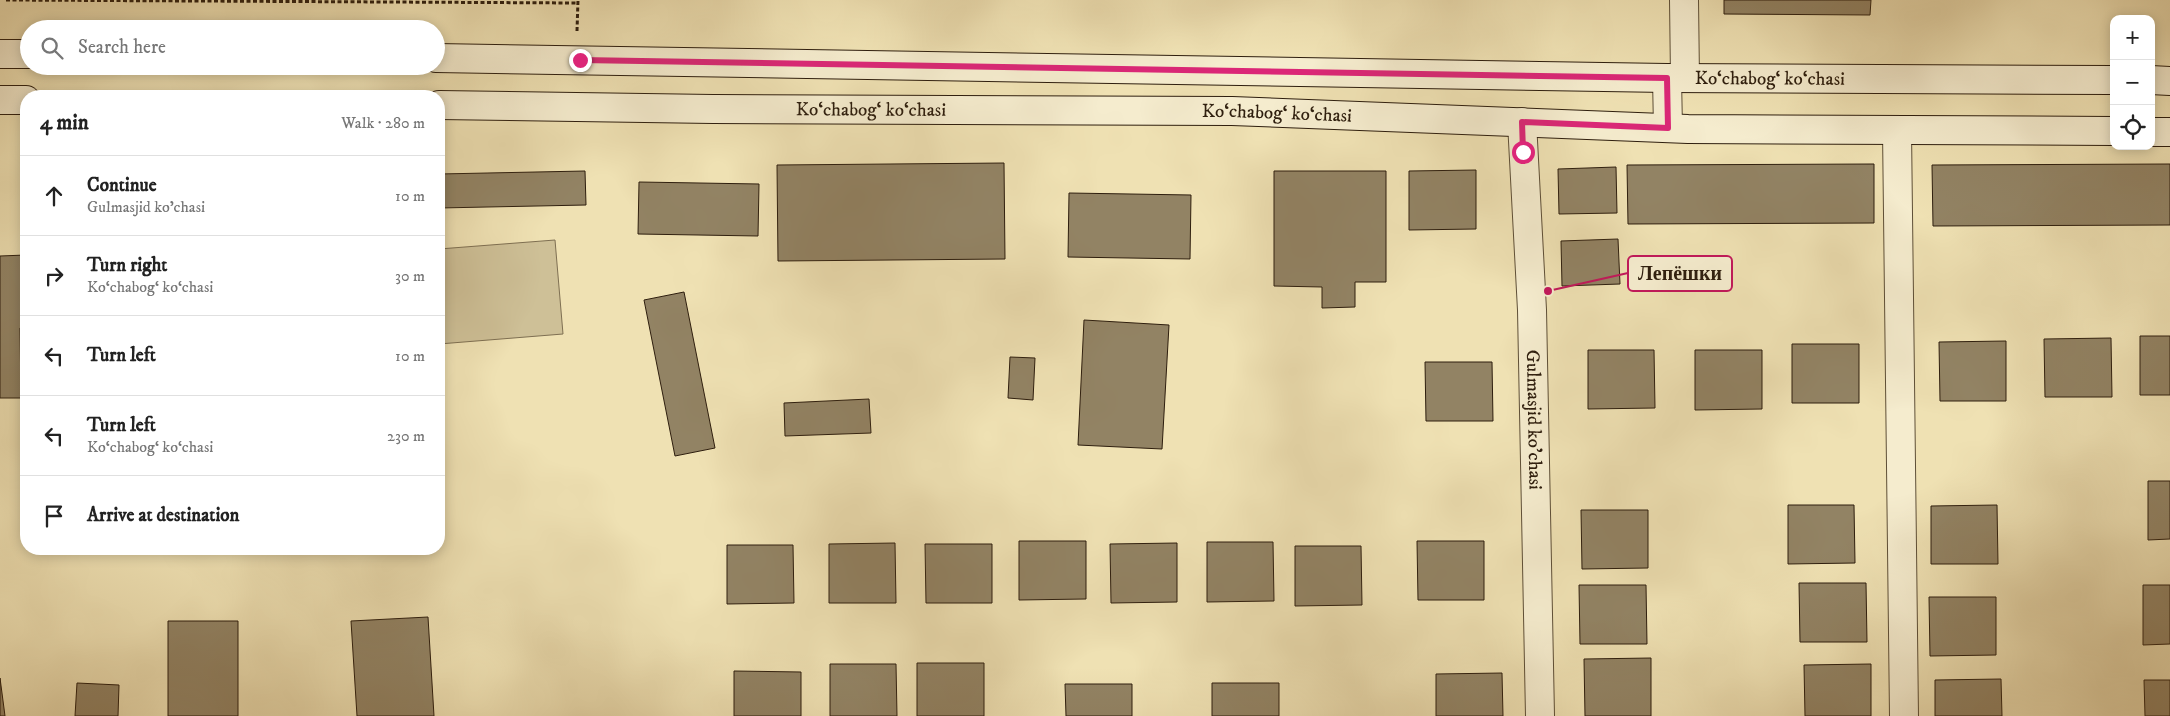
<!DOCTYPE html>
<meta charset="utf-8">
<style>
:root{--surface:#fff;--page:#f6f6f6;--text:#222;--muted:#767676;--line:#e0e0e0}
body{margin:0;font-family:"IM FELL DW Pica",serif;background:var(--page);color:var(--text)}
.controls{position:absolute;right:15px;top:15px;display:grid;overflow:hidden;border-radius:10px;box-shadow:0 2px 12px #0003}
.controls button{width:45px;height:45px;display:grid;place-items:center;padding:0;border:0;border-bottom:1px solid var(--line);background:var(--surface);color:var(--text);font:25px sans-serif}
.stop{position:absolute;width:15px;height:15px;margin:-11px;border:4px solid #db2777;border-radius:50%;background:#fff}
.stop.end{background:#db2777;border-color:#fff;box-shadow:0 1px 5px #0008}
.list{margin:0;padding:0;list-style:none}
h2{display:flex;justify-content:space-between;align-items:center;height:65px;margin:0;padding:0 20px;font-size:21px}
h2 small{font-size:16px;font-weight:400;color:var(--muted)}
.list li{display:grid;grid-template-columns:32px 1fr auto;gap:15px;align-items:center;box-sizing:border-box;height:80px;padding:0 20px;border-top:1px solid var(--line)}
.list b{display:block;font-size:19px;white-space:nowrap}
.list p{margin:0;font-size:16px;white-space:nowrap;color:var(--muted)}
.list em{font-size:16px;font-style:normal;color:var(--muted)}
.icon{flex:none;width:28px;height:28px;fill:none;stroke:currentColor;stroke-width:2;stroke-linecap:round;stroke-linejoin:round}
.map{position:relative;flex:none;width:2170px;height:716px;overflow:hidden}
.search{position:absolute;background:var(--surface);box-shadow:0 2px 12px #0003;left:20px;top:20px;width:425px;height:55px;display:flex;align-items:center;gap:12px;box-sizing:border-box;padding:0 18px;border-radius:28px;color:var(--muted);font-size:19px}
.panel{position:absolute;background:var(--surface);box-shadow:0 2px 12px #0003;left:20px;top:90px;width:425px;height:465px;border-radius:20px}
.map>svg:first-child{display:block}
</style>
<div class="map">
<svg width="2170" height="716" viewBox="0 0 2170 716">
<rect width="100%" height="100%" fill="#efe1b3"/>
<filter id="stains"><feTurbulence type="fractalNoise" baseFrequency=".004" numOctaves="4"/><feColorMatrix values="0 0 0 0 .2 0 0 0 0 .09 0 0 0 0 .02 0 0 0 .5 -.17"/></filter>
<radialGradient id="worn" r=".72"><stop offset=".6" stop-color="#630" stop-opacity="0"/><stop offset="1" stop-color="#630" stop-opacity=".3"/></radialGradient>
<path fill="#cec097" stroke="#7e6f52" d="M555 240 563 334 439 344V249Z"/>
<path fill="#928364" stroke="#2e1e0e" d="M1724 0H1871L1870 15 1724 14Z
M1004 163 1005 259 778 261 777 165Z
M1874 164V223L1628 224 1627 165Z
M2170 164V225L1933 226 1932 165Z
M1616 167 1617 213 1559 214 1558 169Z
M1476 170V229L1409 230V171Z
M585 171 586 205 439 208V174Z
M1274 171H1386V282H1355V307L1322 308V287L1274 286Z
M639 182 759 184 758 236 638 234Z
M1069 193 1191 195 1190 259 1068 257Z
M1618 239 1620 284 1562 286 1561 241Z
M26 255V328H20L21 398H0V256Z
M684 292 715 448 675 456 644 300Z
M1084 320 1169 325 1162 449 1078 445Z
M2140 336H2170V395H2140Z
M2111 338 2112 397H2045L2044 339Z
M2006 341V401H1940L1939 342Z
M1792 344H1859V403H1792Z
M1588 350H1654L1655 408 1588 409Z
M1695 350H1762V409L1695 410Z
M1010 357 1035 358 1033 400 1008 398Z
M1425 362H1492L1493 421H1426Z
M869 399 871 433 785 436 784 403Z
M2148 481H2170V539L2148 540Z
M1788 505H1854L1855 563 1788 564Z
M1997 505 1998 564H1931V506Z
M1581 510H1648V568L1582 569Z
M1019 541H1086V599L1019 600Z
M1417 541H1484V600H1418Z
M1207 542H1273L1274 601 1207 602Z
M895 543 896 603H829V544Z
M1177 543V602L1111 603 1110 544Z
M925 544H992V603H926Z
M727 545H793L794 603 727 604Z
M1295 546H1361L1362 605 1295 606Z
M1799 583H1866L1867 642H1800Z
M1579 585H1646L1647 644H1580Z
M2143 585H2170V644L2143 645Z
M1929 597H1996V655L1930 656Z
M428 617 434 716H357L351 621Z
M168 621H238V716H168Z
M1651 658V716H1585L1584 659Z
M917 663H984V716H917Z
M830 664H896L897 716H830Z
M1871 664V716H1805L1804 665Z
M734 671 801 672V716H734Z
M1502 673 1503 716H1436V674Z
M0 678 5 716H0Z
M2001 679 2002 716H1935V680Z
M2144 680H2170V716H2145Z
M77 683 119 685 118 716H75Z
M1212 683H1279V716H1212Z
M1065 684H1132V716H1066Z"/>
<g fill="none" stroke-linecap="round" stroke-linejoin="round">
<defs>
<g id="minor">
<path d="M1684 0 1685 78"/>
<path id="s1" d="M1522 122 1532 310 1540 716"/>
<path d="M1897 130 1904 716"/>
</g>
<path id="tertiary" d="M1667 78 1668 128"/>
<g id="secondary">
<path d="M0 54H29"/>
<path id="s2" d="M436 58 1667 78 2114 80"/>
<path d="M2151 80 2170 81"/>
<path d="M0 100H26"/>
<path id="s3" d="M439 105 713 109 1232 111 1688 129 2114 131"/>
<path d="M2151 132H2170"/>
</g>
</defs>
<use href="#minor" stroke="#5e4f37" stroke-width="30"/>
<use href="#tertiary" stroke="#5e4f37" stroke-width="30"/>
<use href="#secondary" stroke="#2e1e0e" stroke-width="30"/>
<path stroke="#2e1e0e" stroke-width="3" stroke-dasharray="4 2.5" stroke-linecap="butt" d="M6 0 578 3
M577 31 578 0"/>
<use href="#minor" stroke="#f5ecce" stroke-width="28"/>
<use href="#tertiary" stroke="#f5ecce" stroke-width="28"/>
<use href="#secondary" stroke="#f5ecce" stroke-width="28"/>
</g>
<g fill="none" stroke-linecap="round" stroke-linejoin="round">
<path stroke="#db2777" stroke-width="6" d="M580 60 1667 78 1668 128 1522 122 1523 152"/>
</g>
<g text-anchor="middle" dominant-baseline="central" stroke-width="4.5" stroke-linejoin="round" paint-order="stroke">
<g font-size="19" fill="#2e1e0e" stroke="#f5ecce">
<text stroke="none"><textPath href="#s2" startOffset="1334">Ko‘chabog‘ ko‘chasi</textPath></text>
<text stroke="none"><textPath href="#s3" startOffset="432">Ko‘chabog‘ ko‘chasi</textPath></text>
<text stroke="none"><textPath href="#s3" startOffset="838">Ko‘chabog‘ ko‘chasi</textPath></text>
<text stroke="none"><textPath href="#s1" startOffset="298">Gulmasjid ko'chasi</textPath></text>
</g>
</g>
<path fill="none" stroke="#c2185b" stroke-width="2" d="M1548 291L1628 273"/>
<circle fill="#c2185b" stroke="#f5ecce" stroke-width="2" cx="1548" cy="291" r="5"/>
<rect fill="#f5ecce" stroke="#c2185b" stroke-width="2" x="1628" y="256" width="104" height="35" rx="5"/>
<g font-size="20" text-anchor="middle" font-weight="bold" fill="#2e1e0e">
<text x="1680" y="280">Лепёшки</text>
</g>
<rect width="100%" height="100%" filter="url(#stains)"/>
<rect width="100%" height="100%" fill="url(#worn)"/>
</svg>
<div class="controls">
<button>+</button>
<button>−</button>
<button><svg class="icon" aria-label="locate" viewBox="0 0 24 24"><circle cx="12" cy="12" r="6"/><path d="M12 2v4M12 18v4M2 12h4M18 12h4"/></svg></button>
</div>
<div class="stop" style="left:1523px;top:152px"></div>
<div class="stop end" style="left:580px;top:60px"></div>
<div class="search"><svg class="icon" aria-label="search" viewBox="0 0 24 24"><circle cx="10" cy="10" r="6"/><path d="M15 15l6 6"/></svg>Search here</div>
<section class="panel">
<h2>4 min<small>Walk · 280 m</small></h2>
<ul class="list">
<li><svg class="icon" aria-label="ahead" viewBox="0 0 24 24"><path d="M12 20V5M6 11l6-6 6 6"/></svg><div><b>Continue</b><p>Gulmasjid ko'chasi</p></div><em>10 m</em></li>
<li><svg class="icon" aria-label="right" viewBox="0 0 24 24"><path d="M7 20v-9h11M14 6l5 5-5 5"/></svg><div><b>Turn right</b><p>Ko‘chabog‘ ko‘chasi</p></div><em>30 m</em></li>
<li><svg class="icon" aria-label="left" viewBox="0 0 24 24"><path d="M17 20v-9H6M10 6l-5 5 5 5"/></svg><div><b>Turn left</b></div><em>10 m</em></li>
<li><svg class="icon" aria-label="left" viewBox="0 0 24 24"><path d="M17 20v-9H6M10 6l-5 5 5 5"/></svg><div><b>Turn left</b><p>Ko‘chabog‘ ko‘chasi</p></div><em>230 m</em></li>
<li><svg class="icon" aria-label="arrive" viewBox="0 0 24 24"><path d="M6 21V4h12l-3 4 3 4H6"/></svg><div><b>Arrive at destination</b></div></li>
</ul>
</section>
</div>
